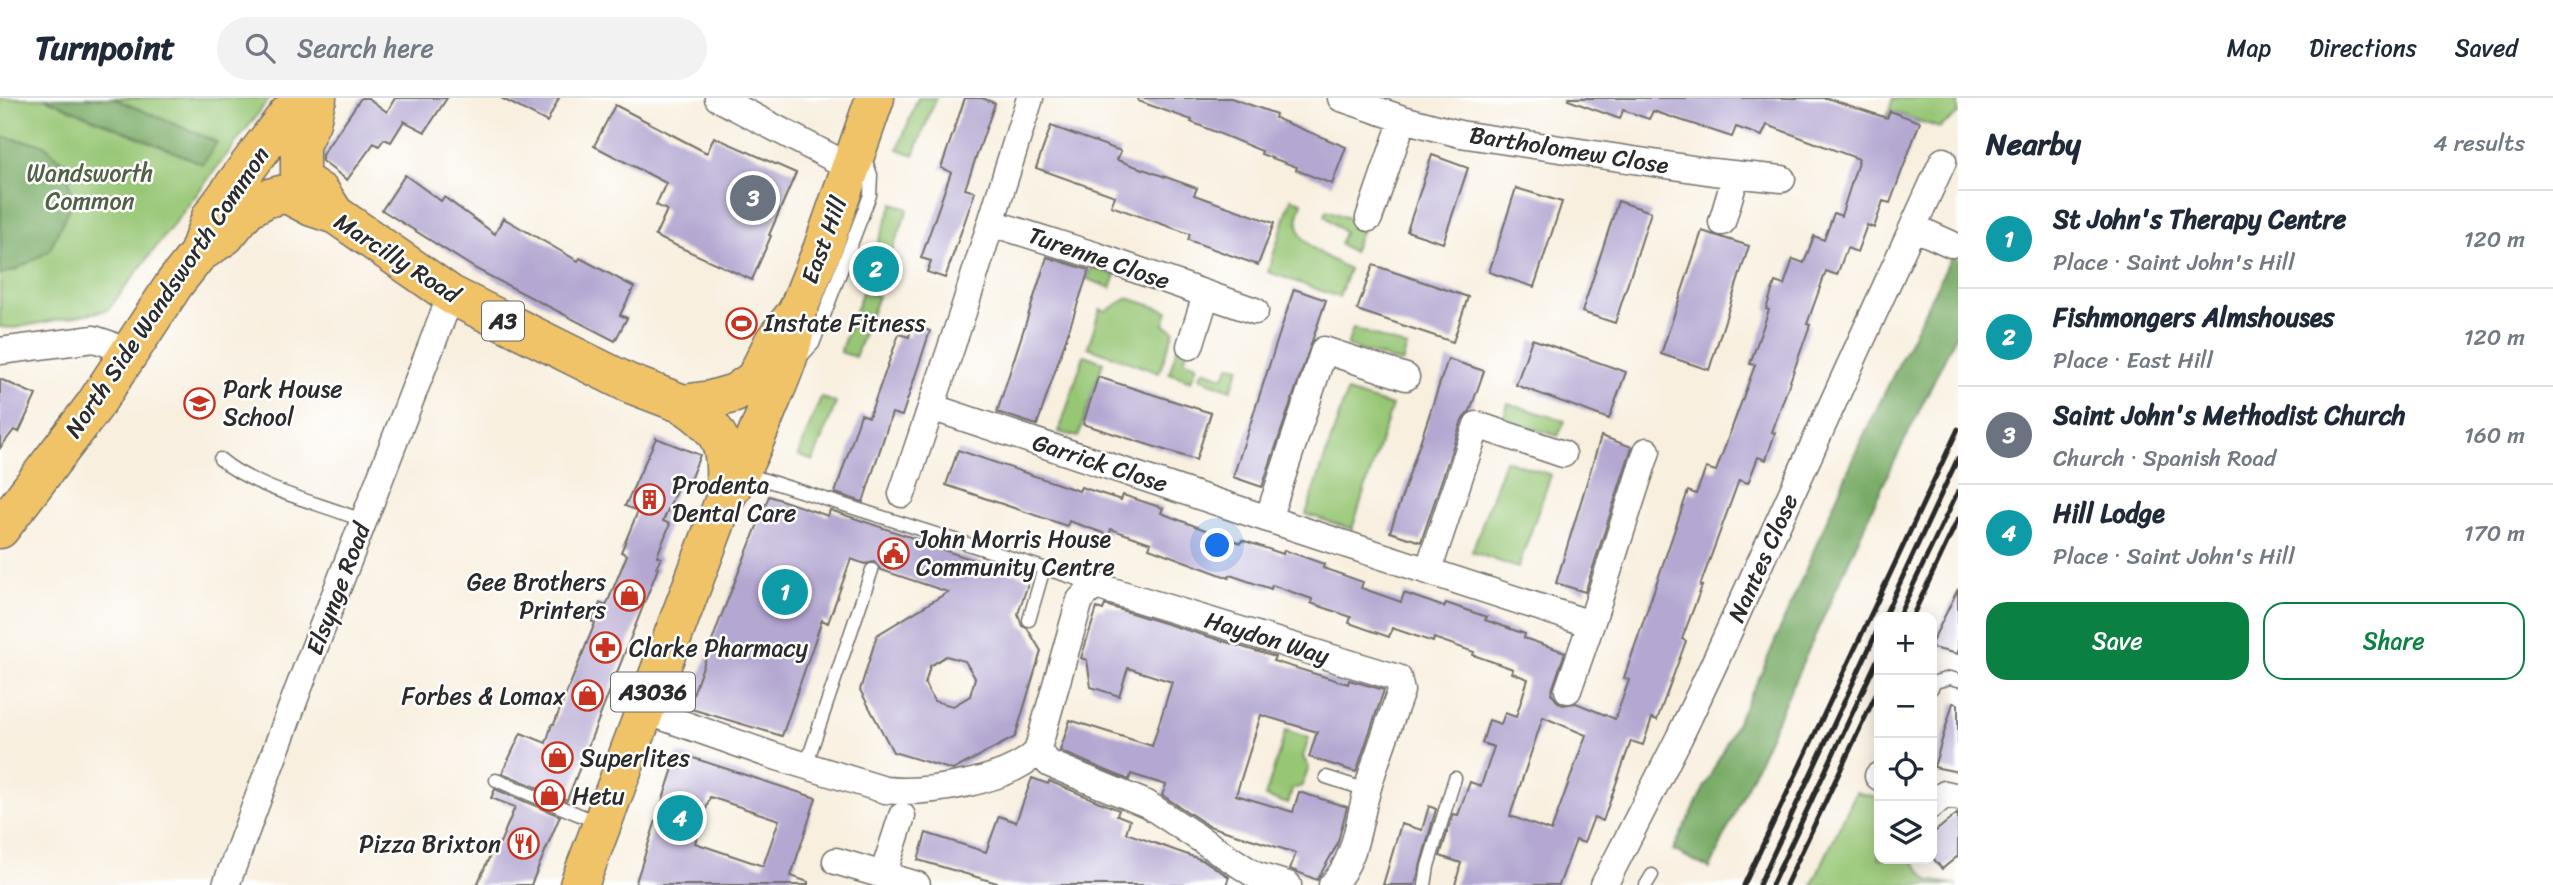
<!DOCTYPE html>
<meta charset="utf-8">
<style>
:root{--surface:#fff;--page:#f2f2f3;--text:#1f2937;--muted:#747a83;--line:#e0e1e3;--accent:#0b8043}
body{margin:0;font-family:Sriracha,sans-serif;background:var(--page);color:var(--text)}
.controls{position:absolute;right:21px;bottom:21px;display:grid;overflow:hidden;border-radius:14px;box-shadow:0 4px 18px #0003}
.controls button{width:63px;height:63px;display:grid;place-items:center;padding:0;border:0;border-bottom:2px solid var(--line);background:var(--surface);color:var(--text);font:35px sans-serif}
.you{position:absolute;left:1218px;top:448px;width:24px;height:24px;margin:-18px;border:5px solid #fff;border-radius:50%;background:#1a73e8;box-shadow:0 0 0 10px #1a73e833}
.badge{display:grid;place-items:center;width:46px;height:46px;border-radius:50%;background:var(--accent);color:#fff;font-size:23px;font-weight:700}
.pin{position:absolute;translate:-50% -50%;border:4px solid #fff;box-shadow:0 2px 7px #0006}
.list{margin:0;padding:0;list-style:none}
h2{display:flex;justify-content:space-between;align-items:center;height:91px;margin:0;padding:0 28px;font-size:30px}
h2 small{font-size:23px;font-weight:400;color:var(--muted)}
.list li{display:grid;grid-template-columns:46px 1fr auto;gap:21px;align-items:center;box-sizing:border-box;height:98px;padding:0 28px;border-top:2px solid var(--line)}
.list b{display:block;font-size:26px;white-space:nowrap}
.list p{margin:0;font-size:23px;white-space:nowrap;color:var(--muted)}
.list em{font-size:23px;font-style:normal;color:var(--muted)}
.actions{display:flex;gap:14px;padding:21px 28px}
.actions a{flex:1;padding:16px 0;border:2px solid var(--accent);border-radius:21px;text-align:center;font-size:24px;color:var(--accent)}
.actions .main{background:var(--accent);color:#fff}
.icon{flex:none;width:38px;height:38px;fill:none;stroke:currentColor;stroke-width:2;stroke-linecap:round;stroke-linejoin:round}
.map{position:relative;flex:none;width:1958px;height:787px;overflow:hidden}
header{display:flex;align-items:center;gap:42px;box-sizing:border-box;height:98px;padding:0 35px;background:var(--surface);border-bottom:2px solid var(--line)}
header strong{font-size:33px}
nav{display:flex;gap:38px;margin-inline-start:auto;font-size:24px}
.search{width:490px;height:63px;background:var(--page);display:flex;align-items:center;gap:18px;box-sizing:border-box;padding:0 24px;border-radius:38px;color:var(--muted);font-size:26px}
main{display:flex}
aside{flex:1;background:var(--surface)}
.map>svg:first-child{display:block}
</style>
<header>
<strong>Turnpoint</strong>
<div class="search"><svg class="icon" aria-label="search" viewBox="0 0 24 24"><circle cx="10" cy="10" r="6"/><path d="M15 15l6 6"/></svg>Search here</div>
<nav><a>Map</a><a>Directions</a><a>Saved</a></nav>
</header>
<main>
<div class="map">
<svg width="1958" height="787" viewBox="0 0 1958 787">
<rect width="100%" height="100%" fill="#fff"/>
<filter id="ink" filterUnits="userSpaceOnUse"><feTurbulence type="fractalNoise" baseFrequency=".0143" numOctaves="2"/><feDisplacementMap in="SourceGraphic" scale="14" xChannelSelector="R" yChannelSelector="G"/><feConvolveMatrix kernelMatrix="1 2 1 2 8 2 1 2 1" color-interpolation-filters="sRGB"/></filter>
<filter id="wash" filterUnits="userSpaceOnUse"><feTurbulence type="fractalNoise" baseFrequency=".00686" numOctaves="4" result="noise"/><feDisplacementMap in="SourceGraphic" scale="28" xChannelSelector="R" yChannelSelector="G"/><feGaussianBlur stdDeviation="1.57" result="paint"/><feColorMatrix in="noise" values="0 0 0 0 0 0 0 0 0 0 0 0 0 0 0 0 0 1.4 0 .05"/><feComposite in="paint" operator="in"/></filter>
<g filter="url(#wash)">
<rect width="100%" height="100%" fill="#f8efdf"/>
<path fill="#97c674" stroke="#617850" stroke-width="2" d="M0 0H270L108 212 14 230 0 229Z
M918 0H936L914 57 898 51Z
M1893 0H1958V16L1939 30 1890 13 1887 20Z
M1291 101 1302 104C1301 109 1298 115 1298 121 1295 146 1330 161 1349 171L1339 199 1268 174Z
M893 105 908 111 892 153 877 147Z
M1327 112 1364 126 1353 154 1340 146 1344 134 1325 118Z
M1091 169 1116 177 1111 190 1087 181Z
M863 192 878 198 855 259 840 254Z
M1128 200 1168 213 1164 227 1174 232 1159 275 1088 249 1100 211 1106 213Z
M1353 230 1407 249 1402 265 1347 248Z
M1178 248 1188 251 1184 262 1197 267 1191 283 1169 275Z
M1084 257 1103 264 1078 339 1059 334Z
M1230 267 1240 269 1231 292 1199 280 1203 272 1223 279Z
M1347 294 1392 308 1352 431 1306 416Z
M821 299 836 305 813 363 798 357Z
M1508 305 1565 323 1558 338 1503 321Z
M1505 362 1551 377 1518 470 1472 454Z
M1286 632 1309 640 1303 659 1309 669 1302 688 1292 691 1288 706 1265 699Z
M1856 694 1879 700V761H1911L1928 782 1958 787H1812Z"/>
<path fill="#79ab66" stroke="#526b48" stroke-width="2" d="M44 0H113L217 44 203 66Z
M2 39 43 46 65 66 73 102 49 153 15 172 0 176Z
M1958 145V233L1881 391 1710 771 1673 752 1761 576 1858 349Z"/>
<g id="blocks">
<path fill="#b4a7d1" fill-rule="evenodd" d="M361 0H368L387 14 395 0H447L425 34 404 23 391 44 384 41 379 48 374 45 347 82 322 63V57Z
M501 0H559L547 24Z
M965 0H982L995 5 965 91 975 94 945 180 927 174 931 163 921 160 951 74 941 70Z
M1138 0H1231L1276 16 1275 20 1346 49 1332 86 1296 72 1297 69 1261 56 1262 53 1191 24 1192 22 1138 3Z
M1569 0H1827L1887 20 1890 13 1920 24 1890 105 1883 103 1874 130 1867 127 1857 154 1847 150 1837 177 1826 173 1807 226 1810 227 1772 334 1775 335 1766 362 1758 359 1748 385 1739 382 1700 488H1702L1682 541 1686 543 1657 622 1652 620 1643 647 1631 643 1603 723 1594 719 1584 745 1576 742 1559 787H1455L1461 765 1440 758 1453 716 1458 717 1470 684 1481 688 1494 649 1482 645 1489 622 1501 626 1505 615 1516 619 1528 581 1512 575 1513 571 1473 557 1474 554 1434 540 1433 544 1392 530 1389 539 1349 525 1351 519 1311 505 1312 501 1272 487 1271 491 1230 477 1229 480 1149 450 1151 445 1111 431 1109 437 1069 423 1067 428 946 387 958 352 1079 393 1081 389 1121 402 1123 397 1163 410 1161 415 1221 438 1241 445 1242 442 1283 456 1284 452 1324 466 1323 470 1363 484 1361 490 1401 504 1404 495 1444 509 1446 505 1487 519 1485 522 1525 536 1524 540 1565 554 1551 595 1557 603 1563 607 1576 605 1615 621 1629 582 1624 580 1688 393 1696 396 1706 370 1716 373 1755 267 1750 266 1769 212 1766 211 1775 184 1784 187 1793 161 1804 165 1814 138 1824 142 1834 115 1841 118 1859 61 1767 27 1762 38 1736 29 1732 39 1653 13 1649 21 1623 12 1620 21 1568 2ZM1543 619 1586 637 1551 733 1510 718Z
M615 7 707 55 714 39 796 75 769 137 771 138 752 182 655 138 667 112 656 107 666 85 594 48Z
M1051 28 1121 53 1117 62 1197 90 1194 97 1274 125 1258 167 1188 142 1190 136 1111 108 1115 98 1036 70Z
M1432 57 1468 70 1443 145 1407 133Z
M405 77 441 103 444 99 495 136 503 120 578 163 580 160 634 189 620 217 627 220 615 243 476 171 382 112Z
M1516 90 1562 104 1534 189 1489 174Z
M1618 103 1651 114 1615 225 1582 214Z
M1702 133 1749 148 1709 272 1661 256Z
M1047 159 1089 172 1037 327 997 314Z
M1373 167 1468 199 1453 244 1357 212Z
M1294 191 1326 202 1262 389 1233 379Z
M912 227 930 233 902 318 892 315 863 404 835 395 861 316 869 319 899 236 909 239Z
M1532 241 1626 274 1609 321 1516 287Z
M1448 261 1484 273 1470 313 1462 322 1421 444 1390 434Z
M1098 279 1211 315 1196 362 1083 326Z
M0 281 36 297 19 334 14 332 0 350Z
M1601 338 1632 349 1585 494 1556 485Z
M656 340 700 357 687 389 679 386 663 423 670 426 657 458 661 460 656 469 658 470 567 702 502 675 521 635 546 645 552 626H554L595 525 591 523 600 505 606 508 627 457 621 454 638 413 625 408Z
M769 398 828 418 830 412 925 444 924 446 1030 480 1018 516 1022 528 1027 530 1041 553 1015 639 953 672 893 654 860 592 877 537 948 494 881 472 874 464 865 466 851 461 828 525 822 522 782 638 688 610 720 521ZM946 558 965 563 975 580 970 598 953 608 934 603 925 586 930 568Z
M1958 491V556L1932 550V544Z
M1105 507 1275 559 1273 563 1348 586 1349 582 1384 592 1356 674 1309 659 1317 634 1261 617 1236 697 1293 714 1299 694 1347 709 1337 747 1317 782 1290 771 1296 755 1209 728 1162 697 1166 687 1131 676 1129 682 1060 653 1070 622 1152 648 1172 584 1128 570 1119 598 1091 589 1087 562 1081 560 1097 510 1103 512Z
M1953 605 1958 606V674L1934 669Z
M678 655 816 700 791 778 808 784V787H635ZM710 699 779 722 763 768 695 745Z
M1032 680 1048 686 1049 683 1119 712 1117 717 1130 722 1126 735 1205 763 1229 779 1226 787H1004L918 762 926 735 986 754 999 718 1016 724Z
M495 691 560 718 531 787H477L496 744 500 745 515 709 491 700Z
M1429 708 1436 711 1415 787H1383L1401 726 1422 732Z
M1958 715V758L1942 771 1932 759V736Z"/>
</g>
</g>
<g filter="url(#ink)">
<use href="#blocks" fill-opacity="0" stroke="#73706a" stroke-width="2"/>
<g fill="none" stroke-linecap="round" stroke-linejoin="round">
<defs>
<path id="service" d="M800 260 813 246 870 97 871 77 864 57
M220 361C255 391 320 405 364 423
M743 375 1078 481 1090 492
M1029 522 1044 470
M1932 590 1935 584 1950 580 1958 582
M806 667 872 472
M1326 679 1367 692
M496 682 599 725
M1425 787 1428 768 1455 680
M1646 787 1652 777"/>
<path id="minor" d="M718 0 850 69
M1341 0 1403 21 1460 36 1713 74 1782 81
M1369 120 1403 21
M1722 124 1736 77
M992 125 1097 158 1255 213
M1913 129 1951 146
M1190 248 1206 197
M0 253 94 241 109 246 126 258
M1406 279 1324 252 1268 421 1591 526 1568 592
M931 309 1268 421
M902 396 963 214 1030 0
M1428 473 1477 327 1563 356
M1591 526 1647 353
M646 613 771 657 885 692C926 696 1007 684 1037 654
M1878 678 1879 679
M1932 707 1945 696 1958 699
M902 718 883 777 917 787
M836 763 883 777
M226 787 298 592 451 197
M1288 787 1255 777 1147 706 1050 666 1037 654 1080 502 1090 492 1099 489 1398 580 1401 593C1390 624 1378 655 1369 686 1358 720 1358 760 1332 787
M1604 787 1679 640 1713 568 1943 63"/>
<path id="primary" d="M683 306C727 335 726 350 725 400
M579 787 725 400C743 372 755 343 767 312 781 279 795 249 797 214"/>
<path id="trunk" d="M316 2 311 24 300 47V77L303 83 321 95 332 112
M198 156 225 138 247 111 265 101 284 96 289 97 312 109 336 117 451 197 628 285 683 306 711 302 735 295 755 281 774 243 797 214 822 152 875 0
M0 431 94 308 175 185 198 156 211 119 255 59 288 16 317 0"/>
</defs>
<use href="#service" stroke="#73706a" stroke-width="15"/>
<use href="#minor" stroke="#73706a" stroke-width="29"/>
<use href="#primary" stroke="#73706a" stroke-width="41"/>
<use href="#trunk" stroke="#73706a" stroke-width="41"/>
<use href="#service" stroke="#fff" stroke-width="12"/>
<use href="#minor" stroke="#fff" stroke-width="26"/>
<use href="#primary" stroke="#f0c369" stroke-width="38"/>
<use href="#trunk" stroke="#f0c369" stroke-width="38"/>
<path stroke="#2b2b2b" stroke-width="5" d="M1884 519 1958 360
M1898 519 1958 393
M1912 519 1958 421
M1744 787 1958 331
M1759 787 1879 529
M1772 787 1879 558
M1786 787 1879 590"/>
</g>
</g>
<defs>
<symbol id="stadium-ring" viewBox="-11 -11 22 22"><circle r="9.5" fill="#fff" stroke="#c8321e" stroke-width="1.5"/><path d="M0-5a6.5 5 0 1 0 0 10a6.5 5 0 1 0 0-10ZM-3.5-1.8h7v3.6h-7Z" fill="#c8321e"/></symbol>
<symbol id="school-ring" viewBox="-11 -11 22 22"><circle r="9.5" fill="#fff" stroke="#c8321e" stroke-width="1.5"/><path d="M0-5L7-2L0 1L-7-2ZM-4 1L0 2.5L4 1V4Q0 6-4 4Z" fill="#c8321e"/></symbol>
<symbol id="building-ring" viewBox="-11 -11 22 22"><circle r="9.5" fill="#fff" stroke="#c8321e" stroke-width="1.5"/><path d="M-4-6H4V6H1V3H-1V6H-4ZM-2.5-4.3h1.7v1.8h-1.7ZM.8-4.3h1.7v1.8H.8ZM-2.5-1h1.7V.8h-1.7ZM.8-1h1.7V.8H.8Z" fill="#c8321e"/></symbol>
<symbol id="civic-ring" viewBox="-11 -11 22 22"><circle r="9.5" fill="#fff" stroke="#c8321e" stroke-width="1.5"/><path d="M-.6-6.5H3V-4.5H.6V-3L4-1V1h2V6H-6V1h2V-1L-.6-3ZM-1.2 2.5V6h2.4V2.5Z" fill="#c8321e"/></symbol>
<symbol id="shop-ring" viewBox="-11 -11 22 22"><circle r="9.5" fill="#fff" stroke="#c8321e" stroke-width="1.5"/><path d="M-5-2.5h2.3a2.7 3.5 0 0 1 5.4 0H5L5.5 6h-11ZM-1.5-2.5h3a1.5 2.3 0 0 0-3 0Z" fill="#c8321e"/></symbol>
<symbol id="pharmacy-ring" viewBox="-11 -11 22 22"><circle r="9.5" fill="#fff" stroke="#c8321e" stroke-width="1.5"/><path d="M-2-6h4v4h4v4h-4v4h-4v-4h-4v-4h4Z" fill="#c8321e"/></symbol>
<symbol id="restaurant-ring" viewBox="-11 -11 22 22"><circle r="9.5" fill="#fff" stroke="#c8321e" stroke-width="1.5"/><path d="M-5-6h1v4h1v-4h1v4h1v-4h1v5L-1.5 .5V6h-2V.5L-5-1ZM5-6V6H3V1.5H1.5Q1.5-4 5-6Z" fill="#c8321e"/></symbol>
</defs>
<g fill-rule="evenodd">
<use href="#stadium-ring" x="724" y="208" width="35" height="35"/>
<use href="#school-ring" x="182" y="288" width="35" height="35"/>
<use href="#building-ring" x="632" y="384" width="35" height="35"/>
<use href="#civic-ring" x="876" y="438" width="35" height="35"/>
<use href="#shop-ring" x="612" y="480" width="35" height="35"/>
<use href="#pharmacy-ring" x="588" y="532" width="35" height="35"/>
<use href="#shop-ring" x="570" y="580" width="35" height="35"/>
<use href="#shop-ring" x="540" y="642" width="35" height="35"/>
<use href="#shop-ring" x="532" y="680" width="35" height="35"/>
<use href="#restaurant-ring" x="506" y="728" width="35" height="35"/>
</g>
<g text-anchor="middle" dominant-baseline="central" stroke-width="5" stroke-linejoin="round" paint-order="stroke">
<g fill="#fff" stroke="#6b6b6b" stroke-width="2">
<rect x="482" y="203.5" width="42" height="39" rx="5"/>
<rect x="611" y="574.5" width="84" height="39" rx="5"/>
</g>
<g font-size="23" font-weight="bold" fill="#2b2b2b">
<text x="503" y="223">A3</text>
<text x="653" y="594">A3036</text>
</g>
<g font-size="24" fill="#2b2b2b" stroke="#fff">
<text transform="translate(1569 52) rotate(9)">Bartholomew Close</text>
<text transform="translate(824 142) rotate(-70)">East Hill</text>
<text transform="translate(397 160) rotate(33)">Marcilly Road</text>
<text transform="translate(1099 160) rotate(19)">Turenne Close</text>
<text transform="translate(167 194) rotate(-56)">North Side Wandsworth Common</text>
<text transform="translate(1100 365) rotate(18)">Garrick Close</text>
<text transform="translate(1763 460) rotate(-66)">Nantes Close</text>
<text transform="translate(338 491) rotate(-69)">Elsynge Road</text>
<text transform="translate(1267 540) rotate(17)">Haydon Way</text>
</g>
<g font-size="24" fill="#516145" stroke="#fff">
<text x="90" y="75">Wandsworth<tspan x="90" dy="28">Common</tspan></text>
</g>
<g font-size="24" fill="#2b2b2b" stroke="#fff" text-anchor="start">
<text x="764" y="225">Instate Fitness</text>
<text x="223" y="291">Park House<tspan x="223" dy="28">School</tspan></text>
<text x="672" y="387">Prodenta<tspan x="672" dy="28">Dental Care</tspan></text>
<text x="916" y="441">John Morris House<tspan x="916" dy="28">Community Centre</tspan></text>
<text x="606" y="484" text-anchor="end">Gee Brothers<tspan x="606" dy="28">Printers</tspan></text>
<text x="629" y="550">Clarke Pharmacy</text>
<text x="565" y="598" text-anchor="end">Forbes &amp; Lomax</text>
<text x="580" y="660">Superlites</text>
<text x="572" y="698">Hetu</text>
<text x="501" y="746" text-anchor="end">Pizza Brixton</text>
</g>
</g>
</svg>
<div class="controls">
<button>+</button>
<button>−</button>
<button><svg class="icon" aria-label="locate" viewBox="0 0 24 24"><circle cx="12" cy="12" r="6"/><path d="M12 2v4M12 18v4M2 12h4M18 12h4"/></svg></button>
<button><svg class="icon" aria-label="layers" viewBox="0 0 24 24"><path d="M12 4l9 5-9 5-9-5zM3 14l9 5 9-5"/></svg></button>
</div>
<div class="you"></div>
<div class="pin badge" style="left:785px;top:494px;background:#0f9aa8">1</div>
<div class="pin badge" style="left:876px;top:171px;background:#0f9aa8">2</div>
<div class="pin badge" style="left:753px;top:100px;background:#6b7280">3</div>
<div class="pin badge" style="left:680px;top:720px;background:#0f9aa8">4</div>
</div>
<aside>
<h2>Nearby<small>4 results</small></h2>
<ul class="list">
<li><span class="badge" style="background:#0f9aa8">1</span><div><b>St John's Therapy Centre</b><p>Place · Saint John's Hill</p></div><em>120 m</em></li>
<li><span class="badge" style="background:#0f9aa8">2</span><div><b>Fishmongers Almshouses</b><p>Place · East Hill</p></div><em>120 m</em></li>
<li><span class="badge" style="background:#6b7280">3</span><div><b>Saint John's Methodist Church</b><p>Church · Spanish Road</p></div><em>160 m</em></li>
<li><span class="badge" style="background:#0f9aa8">4</span><div><b>Hill Lodge</b><p>Place · Saint John's Hill</p></div><em>170 m</em></li>
</ul>
<div class="actions"><a class="main">Save</a><a>Share</a></div>
</aside>
</main>
